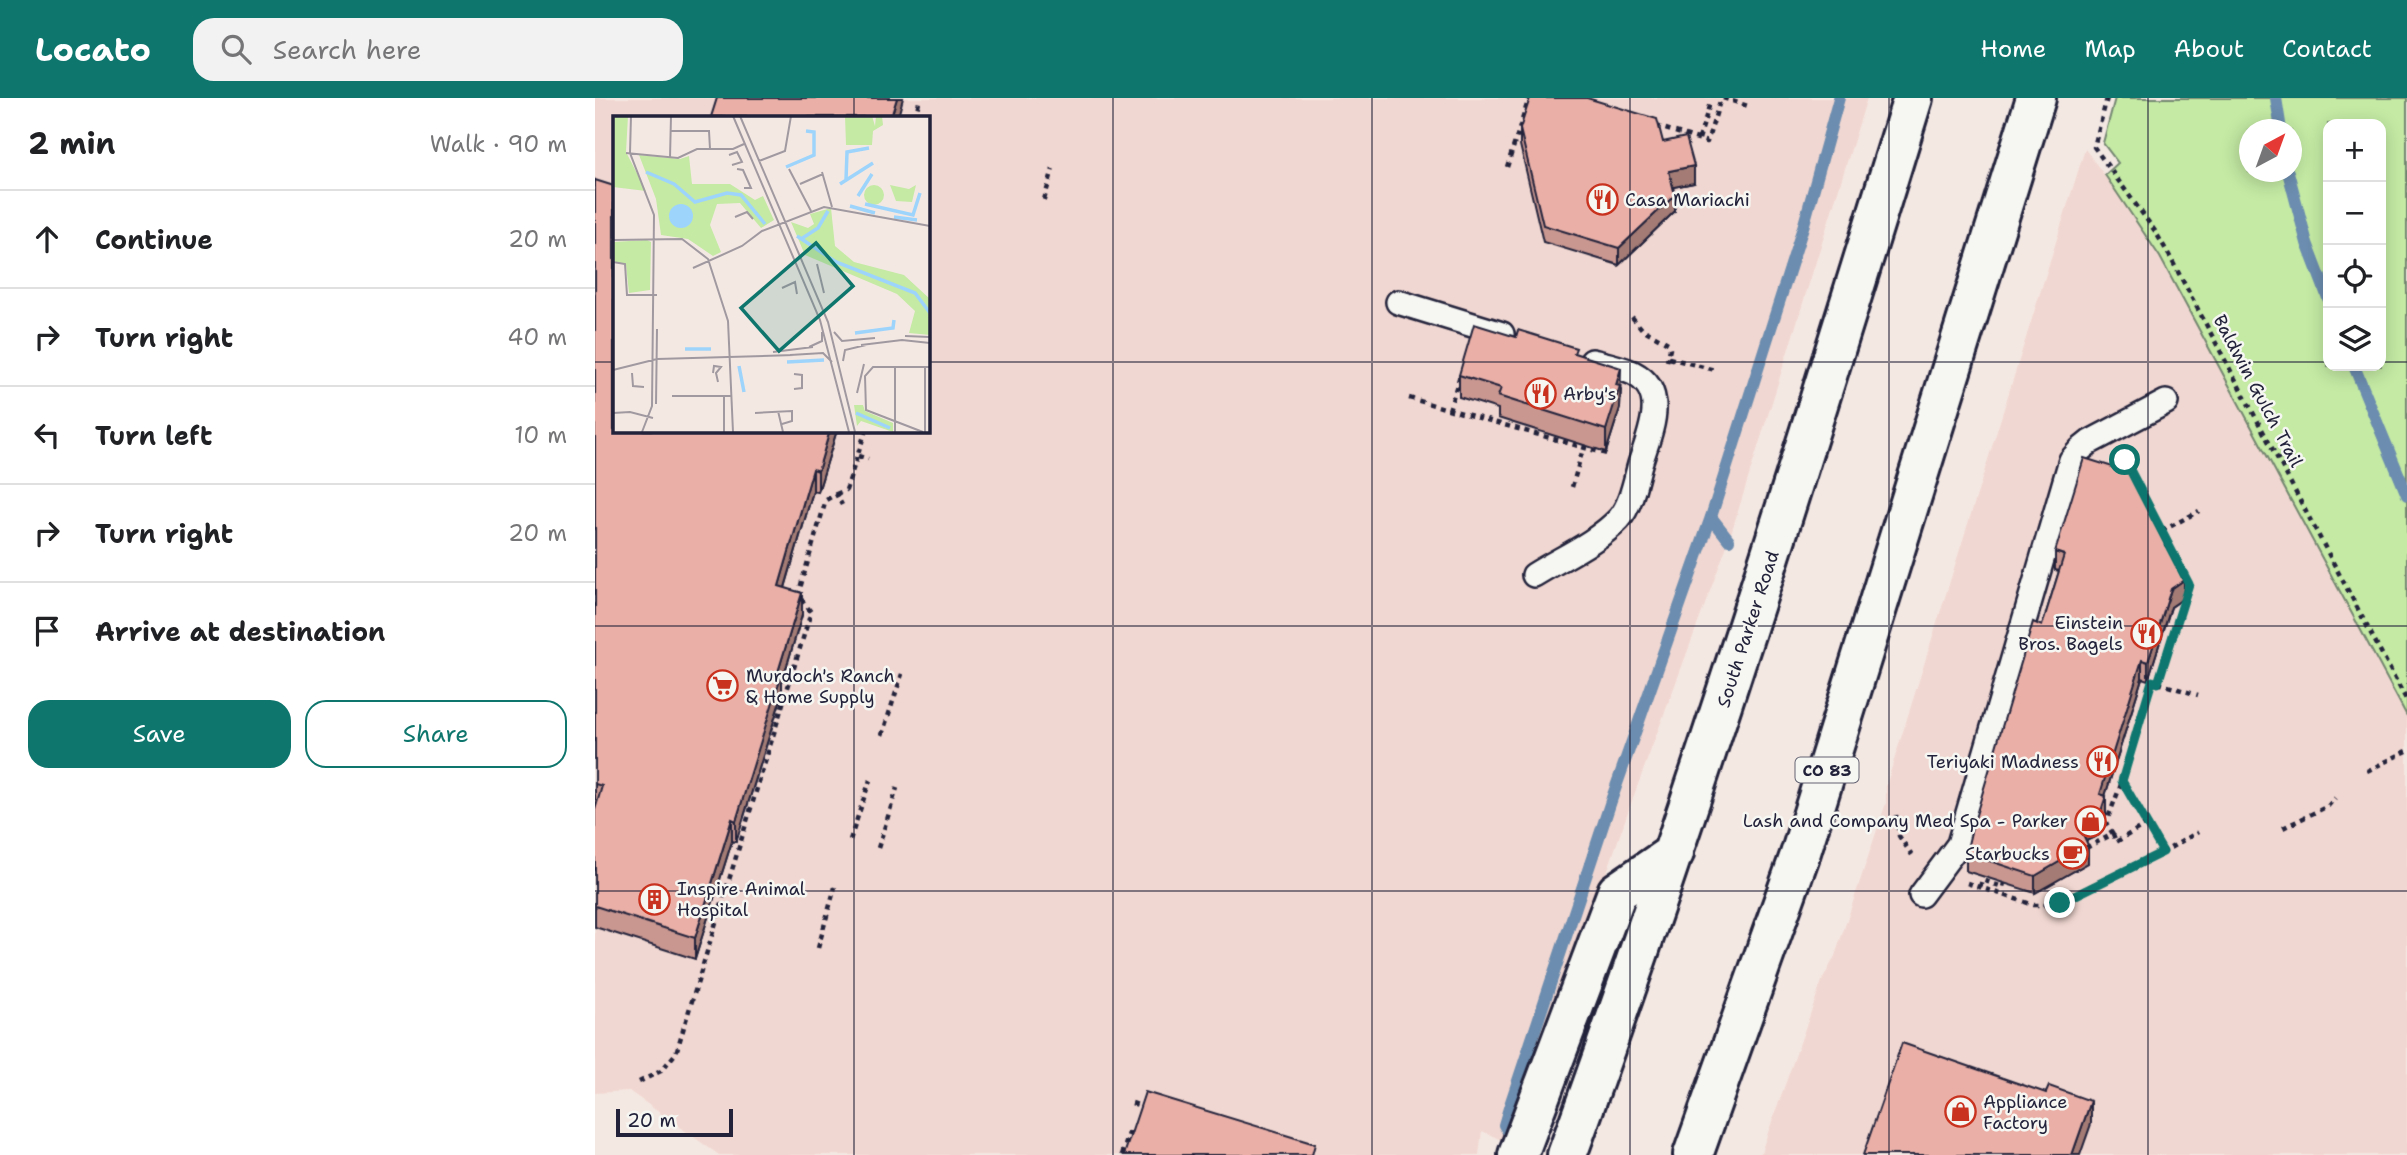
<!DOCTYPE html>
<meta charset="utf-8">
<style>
:root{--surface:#fff;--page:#f2f2f2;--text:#202124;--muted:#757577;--line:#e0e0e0;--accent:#0f766e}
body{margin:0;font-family:"Shantell Sans",sans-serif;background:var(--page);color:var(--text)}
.controls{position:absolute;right:21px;top:21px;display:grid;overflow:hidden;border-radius:14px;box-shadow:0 4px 18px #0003}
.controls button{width:63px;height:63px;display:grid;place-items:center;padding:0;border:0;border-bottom:2px solid var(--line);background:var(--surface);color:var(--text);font:35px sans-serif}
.compass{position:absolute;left:1644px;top:21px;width:63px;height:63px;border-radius:50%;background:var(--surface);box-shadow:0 4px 18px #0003;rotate:41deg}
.scale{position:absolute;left:21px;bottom:18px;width:117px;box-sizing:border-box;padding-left:7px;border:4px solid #22223b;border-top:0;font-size:19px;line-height:24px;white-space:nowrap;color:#22223b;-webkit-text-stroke:5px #f6f6f2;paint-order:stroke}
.stop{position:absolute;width:21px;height:21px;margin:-16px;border:5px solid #0f766e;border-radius:50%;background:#fff}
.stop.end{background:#0f766e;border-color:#fff;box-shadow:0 2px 7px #0008}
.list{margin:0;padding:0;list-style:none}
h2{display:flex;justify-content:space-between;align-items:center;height:91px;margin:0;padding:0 28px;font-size:30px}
h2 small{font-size:23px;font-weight:400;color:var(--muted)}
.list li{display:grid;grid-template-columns:46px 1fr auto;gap:21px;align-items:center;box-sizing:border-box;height:98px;padding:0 28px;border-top:2px solid var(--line)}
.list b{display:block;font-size:26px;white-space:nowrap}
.list em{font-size:23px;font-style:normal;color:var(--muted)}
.actions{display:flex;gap:14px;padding:21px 28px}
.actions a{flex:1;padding:16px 0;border:2px solid var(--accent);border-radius:21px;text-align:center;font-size:24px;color:var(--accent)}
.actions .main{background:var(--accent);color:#fff}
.icon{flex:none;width:38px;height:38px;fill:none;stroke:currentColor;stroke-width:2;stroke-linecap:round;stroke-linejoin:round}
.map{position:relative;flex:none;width:1812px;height:1057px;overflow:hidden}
header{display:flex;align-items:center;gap:42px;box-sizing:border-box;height:98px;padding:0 35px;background:var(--accent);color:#fff}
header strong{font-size:33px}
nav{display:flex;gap:38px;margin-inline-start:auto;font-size:24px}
.search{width:490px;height:63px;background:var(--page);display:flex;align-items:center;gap:18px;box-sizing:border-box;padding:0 24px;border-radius:21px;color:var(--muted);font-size:26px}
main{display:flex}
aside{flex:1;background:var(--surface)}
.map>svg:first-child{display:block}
</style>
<header>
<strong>Locato</strong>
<div class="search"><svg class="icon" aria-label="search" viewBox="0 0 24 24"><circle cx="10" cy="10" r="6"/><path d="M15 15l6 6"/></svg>Search here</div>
<nav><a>Home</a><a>Map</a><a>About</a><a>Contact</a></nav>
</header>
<main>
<aside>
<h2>2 min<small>Walk · 90 m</small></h2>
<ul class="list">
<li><svg class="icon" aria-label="ahead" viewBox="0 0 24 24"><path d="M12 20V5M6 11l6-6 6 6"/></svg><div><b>Continue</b></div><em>20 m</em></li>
<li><svg class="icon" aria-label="right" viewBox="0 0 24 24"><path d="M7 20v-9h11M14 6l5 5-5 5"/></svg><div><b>Turn right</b></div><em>40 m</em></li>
<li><svg class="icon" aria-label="left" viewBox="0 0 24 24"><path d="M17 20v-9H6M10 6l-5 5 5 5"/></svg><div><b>Turn left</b></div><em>10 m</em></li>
<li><svg class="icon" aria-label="right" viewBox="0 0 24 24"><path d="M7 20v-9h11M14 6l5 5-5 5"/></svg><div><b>Turn right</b></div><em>20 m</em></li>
<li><svg class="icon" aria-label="arrive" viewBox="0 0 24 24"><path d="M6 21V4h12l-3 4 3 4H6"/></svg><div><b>Arrive at destination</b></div></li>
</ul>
<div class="actions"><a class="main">Save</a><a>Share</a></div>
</aside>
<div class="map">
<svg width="1812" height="1057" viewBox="0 0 1812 1057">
<rect width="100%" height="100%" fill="#f4e8e3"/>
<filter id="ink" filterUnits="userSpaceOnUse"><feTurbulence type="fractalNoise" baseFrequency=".0143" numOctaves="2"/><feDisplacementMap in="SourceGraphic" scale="14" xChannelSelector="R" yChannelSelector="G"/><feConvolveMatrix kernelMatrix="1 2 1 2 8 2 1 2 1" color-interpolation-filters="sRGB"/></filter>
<g filter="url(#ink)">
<path fill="#f1d7d1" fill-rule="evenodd" d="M0 0H1272L1134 442 1035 708 917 1047 887 1033 884 1057H124L34 993 0 995ZM19 19H332V332H19Z
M1490 51 1534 110 1565 159 1812 618V1057H1165L1227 883 1240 858 1291 705V688Z"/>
<path fill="#c4eaa4" stroke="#738670" stroke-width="2" fill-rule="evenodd" d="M1520 0H1812V618L1565 159 1510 77 1523 65 1508 45ZM1733 26H1786V268H1733ZM1654 32H1696V74H1654Z"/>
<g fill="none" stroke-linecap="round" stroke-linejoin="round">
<path stroke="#6c8daf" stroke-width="12" d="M1681 0 1686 32
M1693 74 1712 145 1733 200
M1759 268 1812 397
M1116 419 1134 442
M912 1032 909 1027 914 1010 1017 700 1116 419 1209 126 1244 0"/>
<defs>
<path id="service" d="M803 204 907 236
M939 477C966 460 1001 445 1024 421 1036 407 1040 384 1045 366 1054 336 1075 294 1038 275 1025 269 1010 266 997 263
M1326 797 1364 746 1476 362 1485 352 1495 344 1571 304"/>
<path id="trunk" d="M923 1057 1022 794 1079 755
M972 1057C1099 708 1209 355 1318 0
M1098 1057 1205 757 1441 0"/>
</defs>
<use href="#service" stroke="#22223b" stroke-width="28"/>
<use href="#trunk" stroke="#22223b" stroke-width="44"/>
<path stroke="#22223b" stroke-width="4.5" stroke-dasharray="5 5" stroke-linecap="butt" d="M1128 0 1153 8
M1512 0 1499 49 1560 133 1574 157 1812 603
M320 19 325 0
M1061 28 1112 44 1126 0
M1104 41 1115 5
M912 69 934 0
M449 102 458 71
M332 156H333
M1037 219 1047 231 1073 245 1075 251 1072 263
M1074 260 1120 272
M814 300 1015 357
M854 312 865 277
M263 358 273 361
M1530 361 1594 487 1563 585 1557 583 1527 683 1568 754
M977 389 988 351
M241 396 251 392 271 332
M1567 433 1604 413
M1563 585 1603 597
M287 637 307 576
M1772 673 1812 653
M1301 717 1304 738 1317 757
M1688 730 1733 708 1740 700
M1518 736 1511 725 1527 684
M255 742 275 682
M283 750 302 690
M1491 750 1518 736 1521 744 1551 726
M1372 785 1439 807H1458L1568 754 1603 734
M1385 789 1387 782 1408 789 1409 785
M223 850 240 789
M44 984 66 973 81 955 216 514 203 497 231 402 241 396 247 407
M537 1005 549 1009
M527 1057 535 1032"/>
<use href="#service" stroke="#f6f6f2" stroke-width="23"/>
<use href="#trunk" stroke="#f6f6f2" stroke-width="38"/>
</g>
<path fill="#c99790" stroke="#22223b" stroke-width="2" d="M925 31 1068 44 1099 85 1078 89 1080 113 1024 167 948 144 925 47Z
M0 82 242 332 223 394 218 393 190 490 207 517 187 584V597L141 744 137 743 100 861 0 829V712L1 708 0 707Z
M921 239 1026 292 1025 310 1011 354 903 320V311L864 299V277Z
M1460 454 1589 500 1576 509 1553 582 1547 580 1510 698 1511 716 1504 737 1491 743 1493 765 1440 795 1371 773V755L1447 528 1464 473 1460 472Z"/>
<path fill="#a47b75" stroke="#22223b" stroke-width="2" d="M302 0H308L303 19H296Z
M1099 68V85L1074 90V73Z
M1080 97V113L1024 167V150Z
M1026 270 1025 310 1011 354V332L1021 287Z
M235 332H242L223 394V373Z
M218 371V393L184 510V488Z
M1589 482V500L1576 509 1553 582V564L1576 491Z
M207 495V517L187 584V597L141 744V723L183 574Z
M1547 562V580L1505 714 1511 698V716L1504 737 1484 746V728Z
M137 721V743L100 861V840Z
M1493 747V765L1440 795V778Z
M1496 1003V1026L1485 1057H1477Z"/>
<path fill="#eab0a7" stroke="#22223b" stroke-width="2" d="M122 0H302L296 19H116Z
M935 0H992L1062 21 1068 44 1091 39 1099 68 1074 73 1080 97 1024 150 948 127 925 31Z
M0 82 19 88V332H235L223 373 218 371 184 488 207 495 183 574 187 575 141 723 137 721 100 840 0 808V712L7 688 0 686Z
M879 226 921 239 923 232 981 250 979 255 1026 270 1021 287 1025 288 1011 332 903 298 906 290 864 277Z
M1489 360 1534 374 1589 482 1576 491 1553 564 1547 562 1505 696 1511 698 1504 719 1484 728 1493 747 1440 778 1371 755 1376 734 1438 524 1447 528 1469 457 1460 454Z
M1307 945 1451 995 1454 988 1496 1003 1477 1057H1268Z
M550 994 720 1046 717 1057H529Z"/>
</g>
<g fill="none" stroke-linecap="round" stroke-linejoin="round" filter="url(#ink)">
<path stroke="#0f766e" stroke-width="9" d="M1465 805 1568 754 1527 683 1557 583 1563 585 1594 486 1530 362"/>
</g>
<path fill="none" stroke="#22223b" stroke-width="2" stroke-opacity="0.55" d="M259 0V19M518 0V1057M777 0V1057M1035 0V1057M1294 0V1057M1553 0V1057M0 264H19M332 264H1733M1786 264H1812M259 332V1057M0 528H1812M0 793H1812"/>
<defs>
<symbol id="restaurant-ring" viewBox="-11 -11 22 22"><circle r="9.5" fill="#f6f6f2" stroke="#c8321e" stroke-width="1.5"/><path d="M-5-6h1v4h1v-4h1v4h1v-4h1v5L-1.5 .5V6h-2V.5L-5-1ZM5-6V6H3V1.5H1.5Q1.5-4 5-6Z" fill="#c8321e"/></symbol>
<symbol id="supermarket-ring" viewBox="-11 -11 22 22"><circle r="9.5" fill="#f6f6f2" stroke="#c8321e" stroke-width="1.5"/><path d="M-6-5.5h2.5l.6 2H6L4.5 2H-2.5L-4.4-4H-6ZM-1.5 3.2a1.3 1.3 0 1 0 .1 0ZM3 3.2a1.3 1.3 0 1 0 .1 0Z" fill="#c8321e"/></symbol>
<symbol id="shop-ring" viewBox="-11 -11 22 22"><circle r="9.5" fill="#f6f6f2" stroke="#c8321e" stroke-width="1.5"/><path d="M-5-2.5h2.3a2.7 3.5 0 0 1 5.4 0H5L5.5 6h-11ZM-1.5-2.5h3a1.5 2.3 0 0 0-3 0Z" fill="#c8321e"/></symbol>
<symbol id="cafe-ring" viewBox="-11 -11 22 22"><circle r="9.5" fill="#f6f6f2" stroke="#c8321e" stroke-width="1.5"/><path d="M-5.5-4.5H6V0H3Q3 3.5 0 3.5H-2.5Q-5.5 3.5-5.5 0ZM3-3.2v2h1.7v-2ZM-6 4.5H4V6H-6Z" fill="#c8321e"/></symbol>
<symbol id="building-ring" viewBox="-11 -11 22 22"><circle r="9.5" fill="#f6f6f2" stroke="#c8321e" stroke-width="1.5"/><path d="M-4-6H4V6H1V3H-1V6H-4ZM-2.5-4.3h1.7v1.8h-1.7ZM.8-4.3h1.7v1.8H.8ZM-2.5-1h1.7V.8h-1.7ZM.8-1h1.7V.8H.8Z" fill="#c8321e"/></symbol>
</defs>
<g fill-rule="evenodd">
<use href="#restaurant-ring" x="990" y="84" width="35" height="35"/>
<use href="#restaurant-ring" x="928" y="278" width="35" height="35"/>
<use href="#restaurant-ring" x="1534" y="518" width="35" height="35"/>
<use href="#supermarket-ring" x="110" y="570" width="35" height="35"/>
<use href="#restaurant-ring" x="1490" y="646" width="35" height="35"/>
<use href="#shop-ring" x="1478" y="706" width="35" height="35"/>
<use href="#cafe-ring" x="1460" y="738" width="35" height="35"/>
<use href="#building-ring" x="42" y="784" width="35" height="35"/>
<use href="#shop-ring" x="1348" y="996" width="35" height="35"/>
</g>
<g text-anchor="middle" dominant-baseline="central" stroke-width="5" stroke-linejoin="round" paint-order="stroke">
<rect fill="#f6f6f2" stroke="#626272" stroke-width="2" x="1200.5" y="659.5" width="63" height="25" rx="5"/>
<g font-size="16" font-weight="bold" fill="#22223b">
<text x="1232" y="672">CO 83</text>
</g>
<g font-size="18" fill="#22223b" stroke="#f6f6f2" text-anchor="start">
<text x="1030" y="102">Casa Mariachi</text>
<text x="968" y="296">Arby's</text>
<text x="1528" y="525" text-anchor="end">Einstein<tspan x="1528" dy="21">Bros. Bagels</tspan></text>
<text x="151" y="578">Murdoch's Ranch<tspan x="151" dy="21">&amp; Home Supply</tspan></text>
<text x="1484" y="664" text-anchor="end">Teriyaki Madness</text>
<text x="1473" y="723" text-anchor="end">Lash and Company Med Spa - Parker</text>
<text x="1455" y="756" text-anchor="end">Starbucks</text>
<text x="82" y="791">Inspire Animal<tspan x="82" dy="21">Hospital</tspan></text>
<text x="1388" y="1004">Appliance<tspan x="1388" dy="21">Factory</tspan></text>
</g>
<g font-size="18" fill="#22223b" stroke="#f6f6f2">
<text transform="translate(1663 293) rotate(62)">Baldwin Gulch Trail</text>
<text transform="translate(1153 531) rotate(-72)">South Parker Road</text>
</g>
</g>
<g transform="translate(18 18)">
<rect width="317" height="317" fill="#f4e8e3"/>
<path d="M0 0H15L13 36 33 75 0 71ZM232 0H259L262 10 263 0H269L270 9 260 15 259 29H233ZM26 39 67 43 76 40 79 68H117L142 84 150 80 161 104 148 112 127 87 104 88 97 109 108 136 100 140 75 123 48 119 43 83ZM251 79a10 10 0 1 1 20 0a10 10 0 1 1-20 0ZM277 69 296 73 303 69 299 86 283 85ZM218 92 222 130 241 146 291 159 317 183V219L296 217 302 195 284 178 192 139 178 106 195 112 201 108 197 98ZM34 124 38 126 37 174 16 177 13 149 0 145V126ZM241 289H250L252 295 280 307V316L248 305 244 310Z" fill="#c4eaa4"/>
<path d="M56 100a12 12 0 1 1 24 0a12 12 0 1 1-24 0Z" fill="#9dd4fc"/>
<path fill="none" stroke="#9dd4fc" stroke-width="3.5" d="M173 51 201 39V16L193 15M33 56 61 68 82 86 114 77 128 79 152 108M233 64 234 36 256 32M227 68 260 47M245 80 259 58M252 88 300 99 307 77M237 90 262 97M281 101 304 104M184 120 223 146 302 177 317 197M188 123 205 112 215 95M242 217 280 212 281 204M72 233H98M174 246 211 244M126 250 131 276M243 297 277 312"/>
<path fill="none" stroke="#a099a0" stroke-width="2" d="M18 0 17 37 41 99 39 290 29 316M120 0 207 204 236 316M127 0 215 206 242 316M57 15H96L97 33M13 37 65 42 84 33H120L131 28M116 39 124 36 129 46 119 49M57 42 58 0M146 45 172 35 178 0M124 53 130 54 138 72H131M176 53 198 95M209 56 219 91M187 68 210 58M122 101 134 96 140 103M0 124 69 123 95 143 115 205 120 316M0 146 12 148 14 179H44M204 148 211 177M80 152 129 130 149 115 211 91 317 110M169 172 182 166 184 178M221 216 229 225 262 222M292 220 317 221M248 229 289 224 317 227M196 231 209 225V216M160 236 200 231M177 239 210 237 219 246M230 245 232 234 253 229M282 251V316M0 254 44 243 181 239M19 257 20 270 31 271M100 257 101 250 108 251 103 257 105 266M181 258 189 259V272L181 273M244 277 251 248M59 280H118M43 288 44 213M165 295 170 316M0 297 17 296 40 302M142 297 179 295V305L169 308M111 316V281M310 316 253 294 252 260 260 251H317M312 316V251"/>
<path fill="#0f766e" fill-opacity="0.15" stroke="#0f766e" stroke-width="3.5" d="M203 127 240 170 166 235 128 192Z"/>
<rect width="317" height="317" fill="none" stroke="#22223b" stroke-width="3.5"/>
</g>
</svg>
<div class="controls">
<button>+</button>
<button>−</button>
<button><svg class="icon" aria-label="locate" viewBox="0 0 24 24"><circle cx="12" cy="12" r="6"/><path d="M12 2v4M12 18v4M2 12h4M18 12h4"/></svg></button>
<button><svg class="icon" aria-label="layers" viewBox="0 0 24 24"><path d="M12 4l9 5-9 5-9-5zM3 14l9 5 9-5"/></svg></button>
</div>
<svg class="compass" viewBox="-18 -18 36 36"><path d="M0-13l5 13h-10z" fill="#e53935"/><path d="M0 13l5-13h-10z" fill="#757577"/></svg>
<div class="scale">20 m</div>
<div class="stop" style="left:1530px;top:362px"></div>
<div class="stop end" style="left:1465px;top:805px"></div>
</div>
</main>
